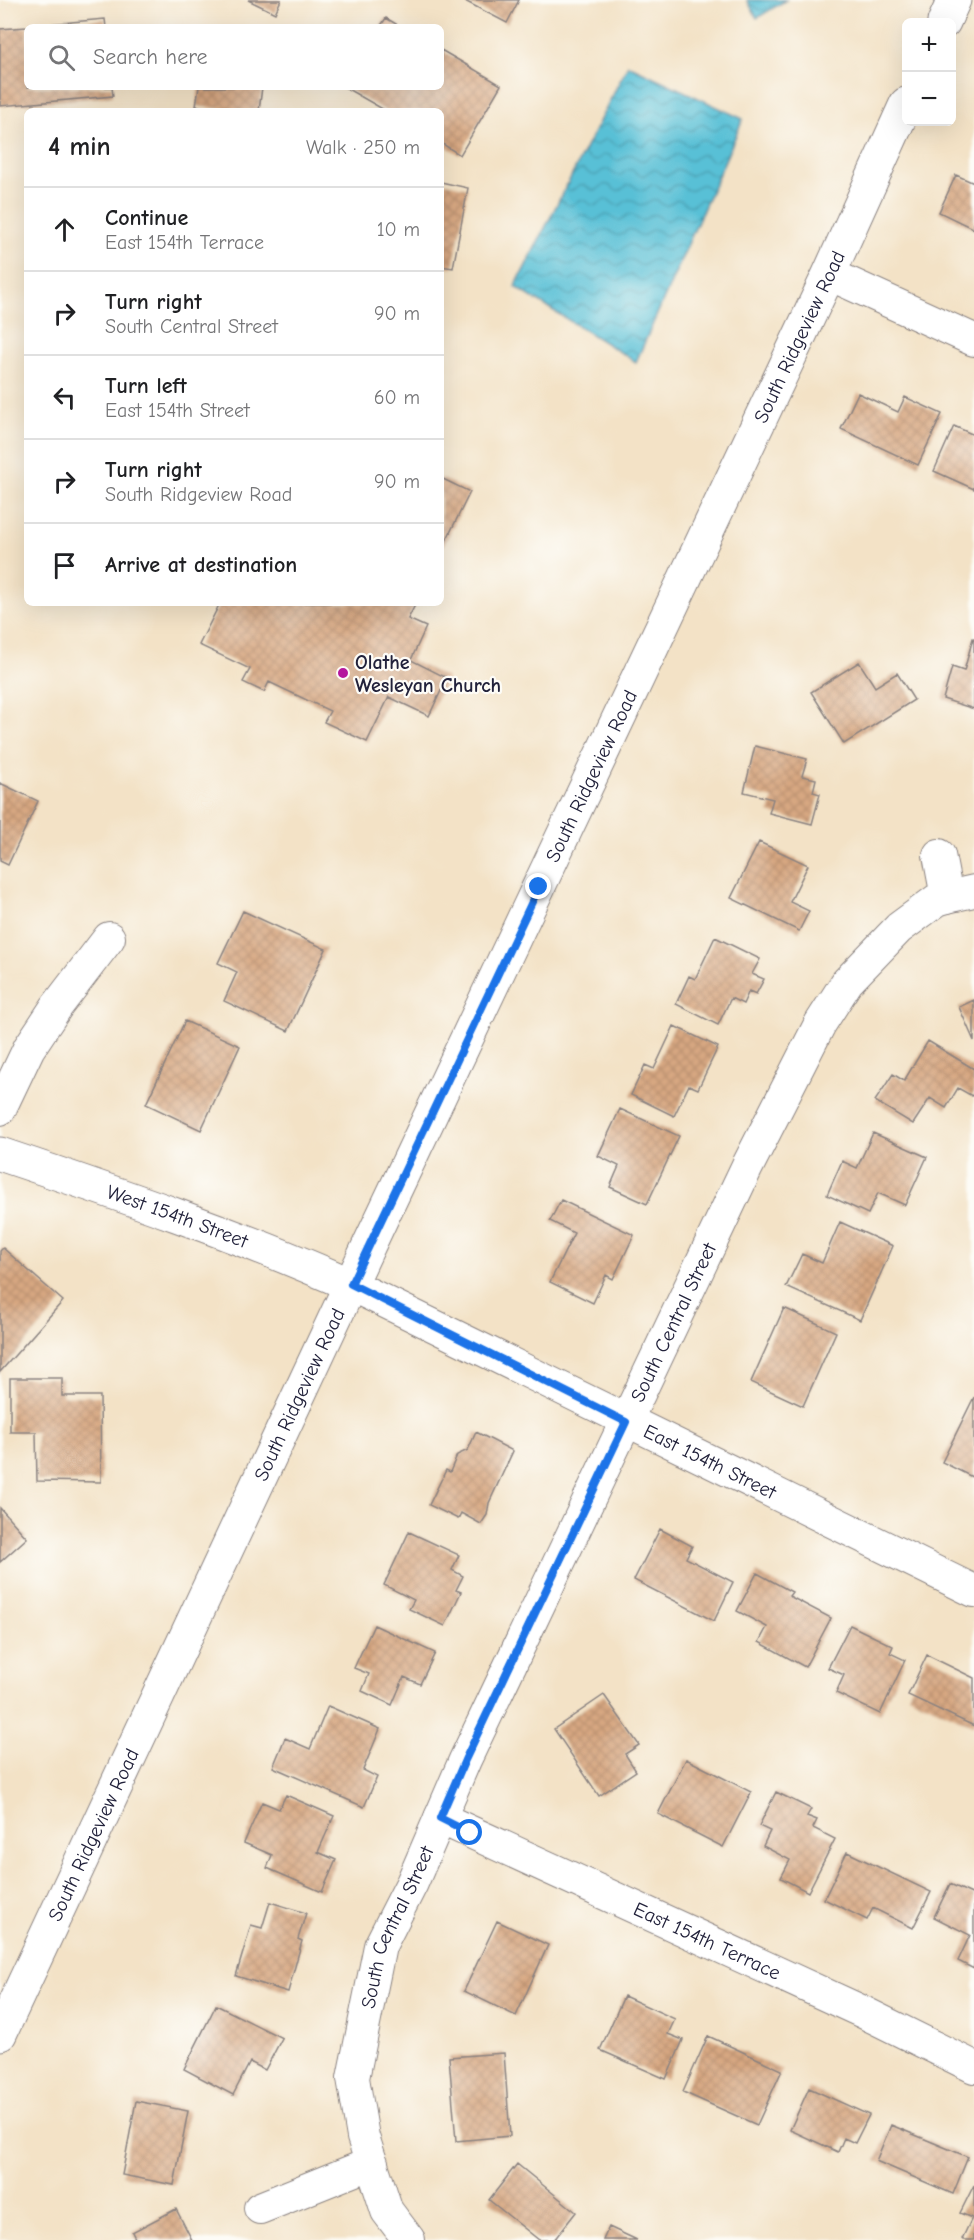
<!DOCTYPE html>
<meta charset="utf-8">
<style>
:root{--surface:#fff;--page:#f2f2f2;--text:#202124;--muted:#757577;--line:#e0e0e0}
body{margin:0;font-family:"Comic Neue",sans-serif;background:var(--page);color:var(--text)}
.controls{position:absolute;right:18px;top:18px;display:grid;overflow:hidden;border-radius:9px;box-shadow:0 6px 24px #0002}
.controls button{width:54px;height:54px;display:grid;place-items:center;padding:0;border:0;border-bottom:2px solid var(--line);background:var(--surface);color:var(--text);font:30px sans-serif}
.stop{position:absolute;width:18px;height:18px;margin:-14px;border:4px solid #1a73e8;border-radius:50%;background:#fff}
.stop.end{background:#1a73e8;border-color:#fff;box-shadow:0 2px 6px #0008}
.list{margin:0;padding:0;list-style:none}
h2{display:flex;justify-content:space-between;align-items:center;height:78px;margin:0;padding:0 24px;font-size:26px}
h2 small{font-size:20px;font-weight:400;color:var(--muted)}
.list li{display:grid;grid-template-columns:39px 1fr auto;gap:18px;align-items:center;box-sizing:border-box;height:84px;padding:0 24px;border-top:2px solid var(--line)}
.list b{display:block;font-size:22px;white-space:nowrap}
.list p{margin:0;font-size:20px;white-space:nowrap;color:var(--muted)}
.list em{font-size:20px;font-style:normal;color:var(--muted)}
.icon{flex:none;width:33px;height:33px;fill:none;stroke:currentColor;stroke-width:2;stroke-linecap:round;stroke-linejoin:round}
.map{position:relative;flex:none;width:974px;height:2240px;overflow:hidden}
.search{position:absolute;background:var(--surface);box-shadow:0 6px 24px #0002;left:24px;top:24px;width:420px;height:66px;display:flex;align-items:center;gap:15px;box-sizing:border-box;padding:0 21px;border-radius:9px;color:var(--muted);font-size:22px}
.panel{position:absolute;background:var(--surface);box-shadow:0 6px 24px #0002;left:24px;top:108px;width:420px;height:498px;border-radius:9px}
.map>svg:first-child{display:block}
</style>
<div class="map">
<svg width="974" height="2240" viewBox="0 0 974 2240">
<defs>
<pattern id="water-waves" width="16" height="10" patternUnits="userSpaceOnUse" patternTransform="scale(1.5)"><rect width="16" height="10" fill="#59c0d6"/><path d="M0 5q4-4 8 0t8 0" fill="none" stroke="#499caf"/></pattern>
<pattern id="building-cross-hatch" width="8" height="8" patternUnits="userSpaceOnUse" patternTransform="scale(1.5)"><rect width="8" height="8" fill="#d7a781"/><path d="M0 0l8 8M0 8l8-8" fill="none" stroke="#b88f70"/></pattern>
</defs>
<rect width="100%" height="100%" fill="#fdfcf7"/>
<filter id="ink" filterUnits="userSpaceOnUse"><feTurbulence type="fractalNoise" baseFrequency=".0167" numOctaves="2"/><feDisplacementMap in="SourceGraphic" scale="12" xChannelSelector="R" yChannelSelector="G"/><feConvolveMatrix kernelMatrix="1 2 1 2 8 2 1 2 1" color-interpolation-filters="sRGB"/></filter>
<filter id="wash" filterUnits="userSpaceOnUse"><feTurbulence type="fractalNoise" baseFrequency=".008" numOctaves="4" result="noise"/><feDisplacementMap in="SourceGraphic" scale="24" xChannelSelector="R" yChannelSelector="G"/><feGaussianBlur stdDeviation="1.35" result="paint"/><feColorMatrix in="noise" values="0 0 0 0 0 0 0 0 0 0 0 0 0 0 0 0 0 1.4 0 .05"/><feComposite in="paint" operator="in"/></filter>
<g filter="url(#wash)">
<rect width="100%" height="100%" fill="#f3e2c6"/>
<path fill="url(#water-waves)" stroke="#3e7188" stroke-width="1.5" d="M747 0H786L757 18Z
M628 65 743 119 636 362 515 287Z"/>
<g id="blocks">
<path fill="url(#building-cross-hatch)" d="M248 0H281L275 13Z
M463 0H519L507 23Z
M386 18 401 27H380Z
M105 19 106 27H37V25Z
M27 27V87H112L113 96 0 106V29Z
M441 50 501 85 460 155 441 143V111H386L344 87H441Z
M199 87H262L259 111H236L196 106Z
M956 175 974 183V229L939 212Z
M441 182 468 188 453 268 441 266Z
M858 393 898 412 905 397 942 414 918 465 841 429Z
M954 426 974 435V489L934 471Z
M441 478 470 492 441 551Z
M220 603H416L408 619 426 627 411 660 447 678 429 716 389 697 367 742 324 722 330 711 269 682 264 692 243 682 250 669 199 645Z
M973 638H974V709L943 699 952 667 964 671Z
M859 662 875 687 897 673 914 700 844 744 811 692Z
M755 746 807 759 802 776 816 779 813 792 820 794 812 824 769 813 773 799 744 792Z
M0 783 38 801 8 865 0 861Z
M759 842 808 865 790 902 809 911 799 931 731 898Z
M243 911 326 949 288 1031 224 1001 237 972 218 963Z
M715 937 760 959 752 974 764 979 756 994 749 991 743 1004 731 998 718 1025 676 1004 689 976 695 979Z
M974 1000V1041L959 1007Z
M185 1021 240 1046 201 1130 146 1104Z
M674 1026 718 1047 698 1089 689 1085 674 1116 631 1095 645 1065 654 1069Z
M928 1041 974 1069V1093L972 1096 958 1088 946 1108 930 1098 913 1124 875 1101 893 1074 904 1081Z
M620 1109 679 1136 647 1204 610 1187 619 1166 598 1156Z
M873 1133 927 1157 905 1205 878 1193 868 1214 827 1195 842 1161 857 1168Z
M561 1200 634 1235 613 1279 606 1275 593 1303 550 1282 574 1233 550 1221Z
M840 1222 893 1246 860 1320 786 1287 802 1254 822 1263Z
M3 1248 63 1301 0 1372V1251Z
M784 1308 836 1332 803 1406 751 1382Z
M10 1378H62V1396H100L101 1482 37 1481 36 1432H10Z
M974 1397V1478L942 1462Z
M476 1432 513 1451 489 1503 487 1515 481 1524 461 1513 458 1519 429 1505 446 1470 450 1472 457 1455 468 1450Z
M0 1508 27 1538 0 1562Z
M660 1529 692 1546 686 1558 733 1582 714 1621 634 1580Z
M409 1532 459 1555 452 1570 463 1576 456 1590 461 1592 445 1626 409 1609 414 1600 384 1585Z
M757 1573 792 1592 789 1596 831 1618 805 1667 759 1642 767 1627 737 1611Z
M374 1625 435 1653 420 1684 404 1677 392 1705 362 1691 369 1674 354 1668Z
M850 1625 893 1646 890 1653 905 1660 880 1714 836 1693 844 1675 828 1668Z
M927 1655 974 1678V1726L908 1695Z
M604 1695 639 1745 625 1754 636 1771 599 1796 554 1729Z
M328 1706 380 1729 363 1770 377 1777 364 1807 273 1767 285 1738 310 1749Z
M686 1759 751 1792 723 1847 658 1814Z
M776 1792 811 1809 807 1816 817 1820 813 1828 835 1839 808 1892 781 1878 790 1860 763 1846 770 1831 759 1826Z
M286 1795 334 1816 318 1852 336 1860 322 1892 267 1868 272 1855 244 1843 262 1802 279 1809Z
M847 1852 931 1892 913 1928 873 1908 867 1920 824 1899Z
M950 1884 974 1895V1969L958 1961 970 1935 934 1917Z
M270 1902 306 1913 298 1939 302 1941 288 1992 236 1976 251 1925 262 1928Z
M497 1921 548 1945 516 2016 464 1991Z
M624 1996 675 2019 668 2034 683 2040 666 2079 600 2050Z
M216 2005 282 2038 265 2070 250 2062 233 2095 184 2069Z
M708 2036 782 2070 757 2125 683 2092Z
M504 2053 510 2136 456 2141 449 2057Z
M809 2088 869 2115 855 2143 844 2138 838 2152 790 2130Z
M136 2101 188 2111 174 2185 122 2175Z
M891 2125 968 2157 953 2194 876 2161Z
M517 2164 576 2212 554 2240H539L489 2200Z
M974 2185V2240H963L962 2239 972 2218 960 2213Z
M176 2209 192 2240H136L132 2232Z
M609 2227 637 2240H603Z"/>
</g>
</g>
<g filter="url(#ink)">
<use href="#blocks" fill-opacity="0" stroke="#8a8280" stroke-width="1.5"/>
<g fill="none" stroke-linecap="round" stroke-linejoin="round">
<defs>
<g id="minor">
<path d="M829 274 974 340"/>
<path d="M939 855 947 897 974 891"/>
<path d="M0 1109 29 1048 57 1006 109 938"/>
<path id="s1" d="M351 1285 974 1591"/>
<path id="s2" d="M440 1818 863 2012 974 2067"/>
<path d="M260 2208 372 2163"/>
<path id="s3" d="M409 2240 387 2211 363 2137 353 2078 380 1946 412 1883 465 1760 747 1167 820 1024 847 982 899 928 937 900 947 897"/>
</g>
<g id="tertiary">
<path id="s4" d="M0 1154C119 1194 236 1234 351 1285"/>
</g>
<g id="secondary">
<path d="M944 22 954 0"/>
<path id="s5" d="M0 2034 369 1245 829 274 906 104"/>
</g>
</defs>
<use href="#minor" stroke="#8a8280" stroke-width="34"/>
<use href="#tertiary" stroke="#8a8280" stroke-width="35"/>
<use href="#secondary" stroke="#8a8280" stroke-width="35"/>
<use href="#minor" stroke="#fff" stroke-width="32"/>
<use href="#tertiary" stroke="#fff" stroke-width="33"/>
<use href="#secondary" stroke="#fff" stroke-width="33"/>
</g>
</g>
<g fill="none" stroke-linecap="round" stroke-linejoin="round" filter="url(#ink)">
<path stroke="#1a73e8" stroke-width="8" d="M470 1833 440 1818 465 1760 626 1422 351 1284 539 887"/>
</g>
<circle fill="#b5179e" stroke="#fdfcf7" stroke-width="2" cx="343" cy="673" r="6"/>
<g text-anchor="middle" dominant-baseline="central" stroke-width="4.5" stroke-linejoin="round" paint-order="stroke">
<g font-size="20" fill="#22223b" stroke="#fdfcf7">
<text stroke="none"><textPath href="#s5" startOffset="1876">South Ridgeview Road</textPath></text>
<text stroke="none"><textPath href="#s5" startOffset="1390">South Ridgeview Road</textPath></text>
<text stroke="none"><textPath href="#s4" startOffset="188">West 154th Street</textPath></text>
<text stroke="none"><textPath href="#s3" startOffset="998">South Central Street</textPath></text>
<text stroke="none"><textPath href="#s5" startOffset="706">South Ridgeview Road</textPath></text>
<text stroke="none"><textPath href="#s1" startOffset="400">East 154th Street</textPath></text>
<text stroke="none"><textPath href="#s5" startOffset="220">South Ridgeview Road</textPath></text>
<text stroke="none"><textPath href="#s3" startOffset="332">South Central Street</textPath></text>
<text stroke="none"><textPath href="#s2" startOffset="294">East 154th Terrace</textPath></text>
</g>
<g font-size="20" font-weight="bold" fill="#22223b" stroke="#fdfcf7" text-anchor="start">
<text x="355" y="662">Olathe<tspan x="355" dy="23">Wesleyan Church</tspan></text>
</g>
</g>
</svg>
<div class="controls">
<button>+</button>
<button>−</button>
</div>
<div class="stop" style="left:470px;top:1833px"></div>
<div class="stop end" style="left:539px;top:887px"></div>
<div class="search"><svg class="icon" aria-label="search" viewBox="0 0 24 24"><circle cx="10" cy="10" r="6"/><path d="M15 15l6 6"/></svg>Search here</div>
<section class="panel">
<h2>4 min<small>Walk · 250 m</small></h2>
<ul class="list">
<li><svg class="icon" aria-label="ahead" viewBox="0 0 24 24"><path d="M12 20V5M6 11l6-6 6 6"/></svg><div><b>Continue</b><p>East 154th Terrace</p></div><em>10 m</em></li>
<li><svg class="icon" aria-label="right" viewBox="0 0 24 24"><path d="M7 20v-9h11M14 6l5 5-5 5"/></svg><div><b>Turn right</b><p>South Central Street</p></div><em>90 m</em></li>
<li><svg class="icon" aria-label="left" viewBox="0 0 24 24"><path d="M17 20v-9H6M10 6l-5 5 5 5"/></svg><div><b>Turn left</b><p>East 154th Street</p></div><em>60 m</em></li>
<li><svg class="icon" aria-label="right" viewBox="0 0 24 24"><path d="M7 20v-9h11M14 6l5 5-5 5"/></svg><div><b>Turn right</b><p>South Ridgeview Road</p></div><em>90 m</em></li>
<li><svg class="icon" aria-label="arrive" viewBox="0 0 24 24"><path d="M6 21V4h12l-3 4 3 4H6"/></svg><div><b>Arrive at destination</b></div></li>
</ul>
</section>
</div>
